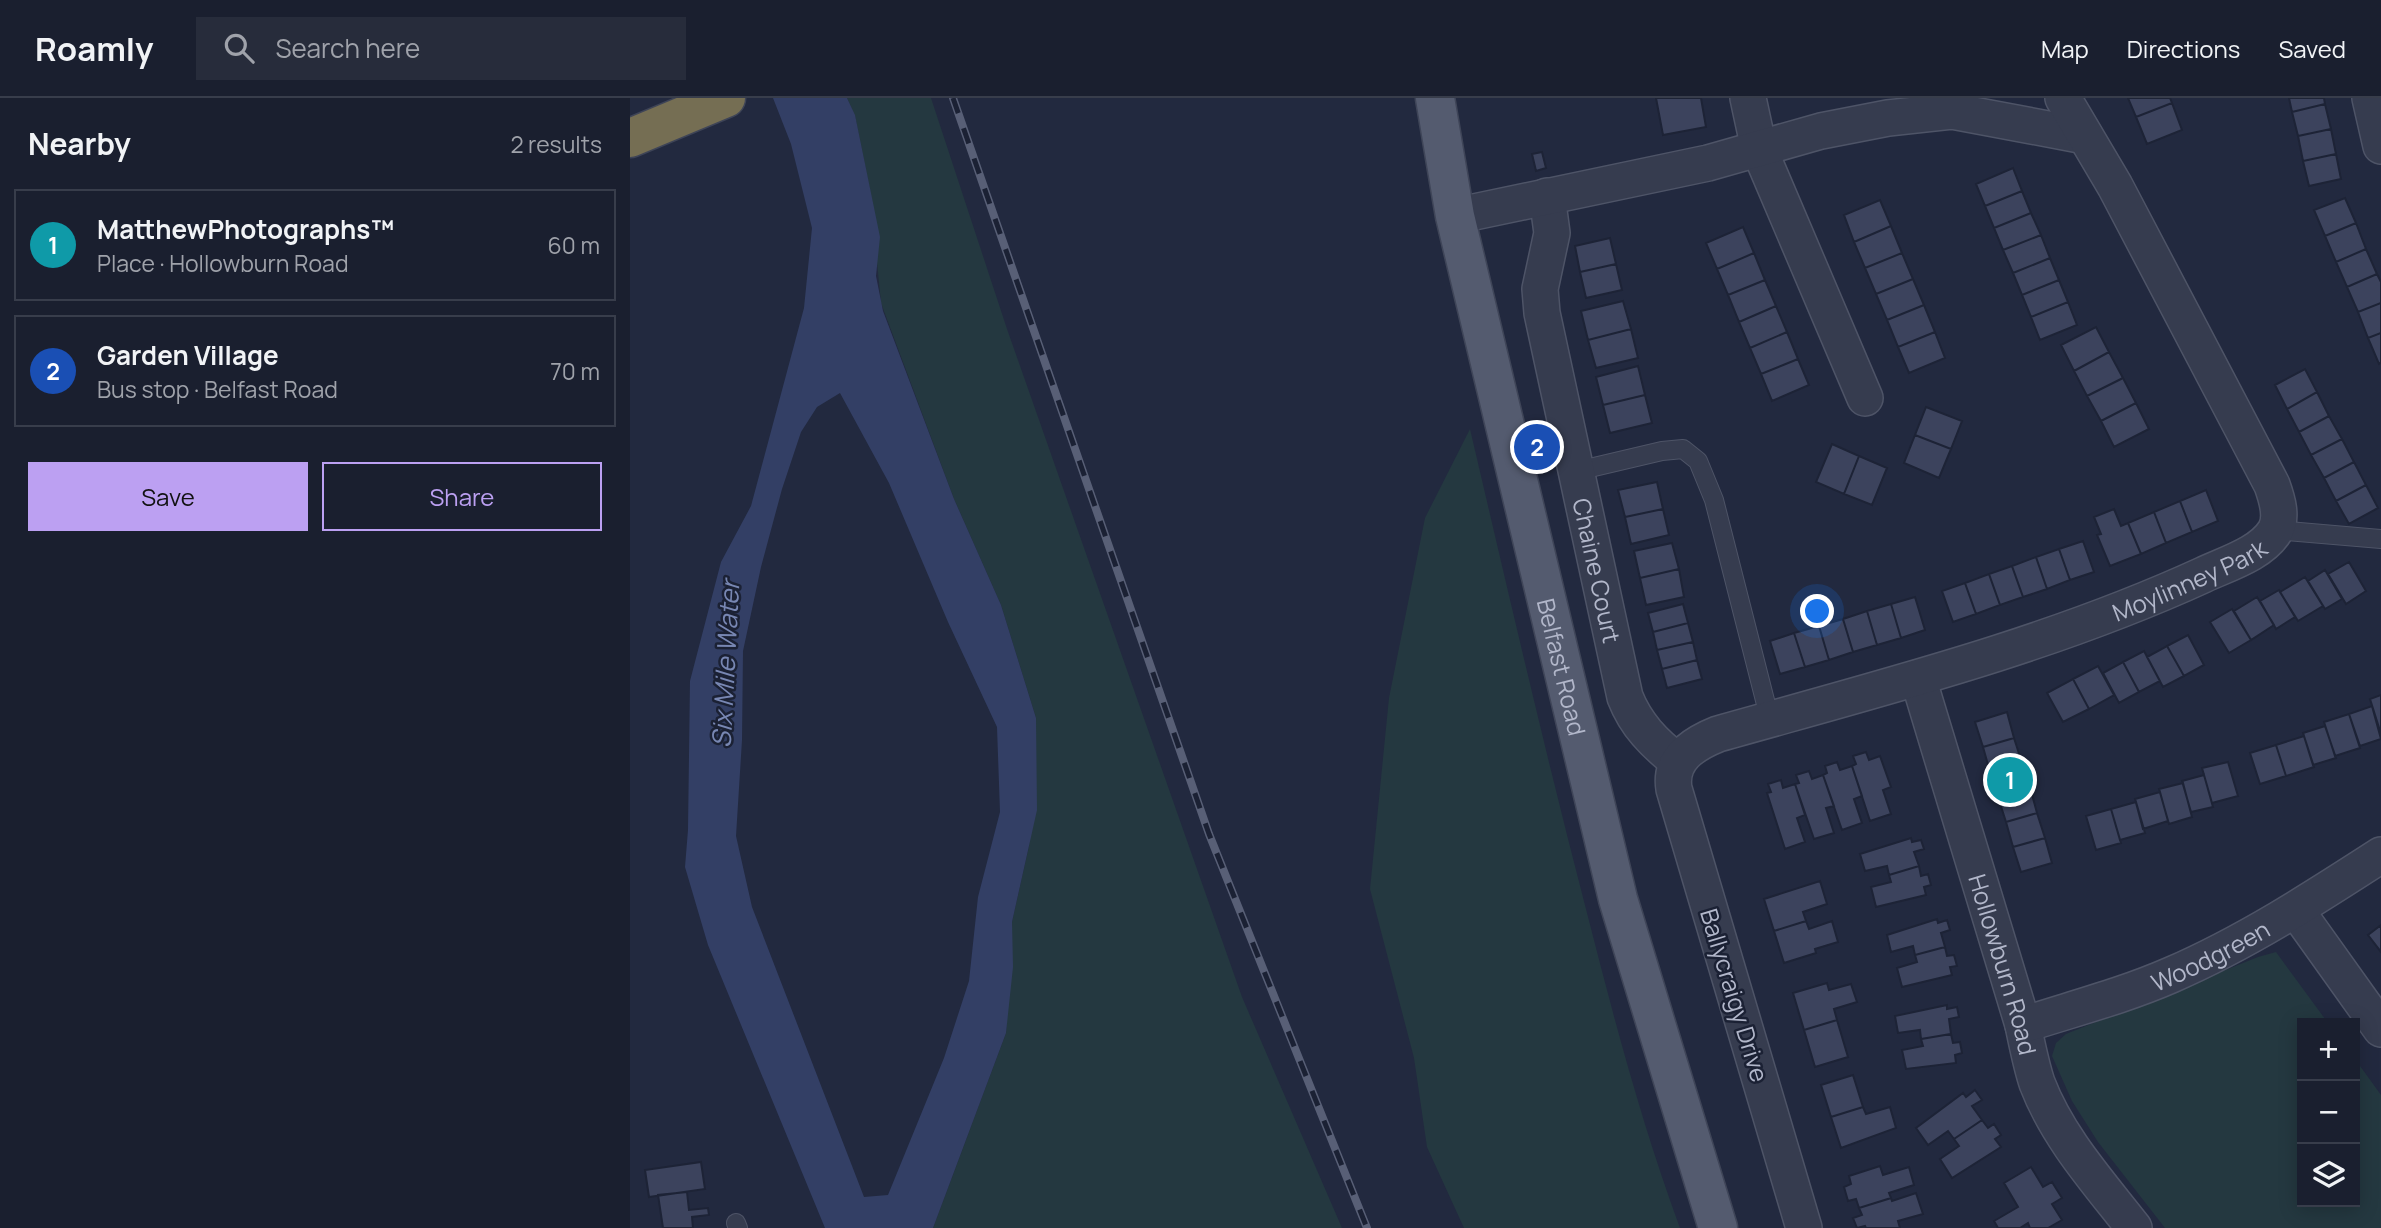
<!DOCTYPE html>
<meta charset="utf-8">
<style>
:root{--surface:#1a1f2f;--page:#272c3b;--text:#f1f3f6;--muted:#9fa2aa;--line:#383d4b;--accent:#bca0f2}
body{margin:0;font-family:Manrope,sans-serif;background:var(--page);color:var(--text)}
.controls{position:absolute;right:21px;bottom:21px;display:grid;overflow:hidden;border-radius:0px;box-shadow:0 4px 18px #0003}
.controls button{width:63px;height:63px;display:grid;place-items:center;padding:0;border:0;border-bottom:2px solid var(--line);background:var(--surface);color:var(--text);font:35px sans-serif}
.you{position:absolute;left:1188px;top:514px;width:24px;height:24px;margin:-18px;border:5px solid #fff;border-radius:50%;background:#1a73e8;box-shadow:0 0 0 10px #1a73e833}
.badge{display:grid;place-items:center;width:46px;height:46px;border-radius:50%;background:var(--accent);color:#fff;font-size:23px;font-weight:700}
.pin{position:absolute;translate:-50% -50%;border:4px solid #fff;box-shadow:0 2px 7px #0006}
.list{margin:0;padding:0;list-style:none}
h2{display:flex;justify-content:space-between;align-items:center;height:91px;margin:0;padding:0 28px;font-size:30px}
h2 small{font-size:23px;font-weight:400;color:var(--muted)}
.list li{display:grid;grid-template-columns:46px 1fr auto;gap:21px;align-items:center;box-sizing:border-box;height:112px;margin:0 14px 14px;padding:0 14px;border:2px solid var(--line);border-radius:0px}
.list b{display:block;font-size:26px;white-space:nowrap}
.list p{margin:0;font-size:23px;white-space:nowrap;color:var(--muted)}
.list em{font-size:23px;font-style:normal;color:var(--muted)}
.actions{display:flex;gap:14px;padding:21px 28px}
.actions a{flex:1;padding:16px 0;border:2px solid var(--accent);border-radius:0px;text-align:center;font-size:24px;color:var(--accent)}
.actions .main{background:var(--accent);color:#111}
.icon{flex:none;width:38px;height:38px;fill:none;stroke:currentColor;stroke-width:2;stroke-linecap:round;stroke-linejoin:round}
.map{position:relative;flex:none;width:1751px;height:1130px;overflow:hidden}
header{display:flex;align-items:center;gap:42px;box-sizing:border-box;height:98px;padding:0 35px;background:var(--surface);border-bottom:2px solid var(--line)}
header strong{font-size:33px}
nav{display:flex;gap:38px;margin-inline-start:auto;font-size:24px}
.search{width:490px;height:63px;background:var(--page);display:flex;align-items:center;gap:18px;box-sizing:border-box;padding:0 24px;border-radius:0px;color:var(--muted);font-size:26px}
main{display:flex}
aside{flex:1;background:var(--surface)}
.map>svg:first-child{display:block}
</style>
<header>
<strong>Roamly</strong>
<div class="search"><svg class="icon" aria-label="search" viewBox="0 0 24 24"><circle cx="10" cy="10" r="6"/><path d="M15 15l6 6"/></svg>Search here</div>
<nav><a>Map</a><a>Directions</a><a>Saved</a></nav>
</header>
<main>
<aside>
<h2>Nearby<small>2 results</small></h2>
<ul class="list">
<li><span class="badge" style="background:#0f9aa8">1</span><div><b>MatthewPhotographs™</b><p>Place · Hollowburn Road</p></div><em>60 m</em></li>
<li><span class="badge" style="background:#1a4fb4">2</span><div><b>Garden Village</b><p>Bus stop · Belfast Road</p></div><em>70 m</em></li>
</ul>
<div class="actions"><a class="main">Save</a><a>Share</a></div>
</aside>
<div class="map">
<svg width="1751" height="1130" viewBox="0 0 1751 1130">
<rect width="100%" height="100%" fill="#22293f"/>
<path fill="#243840" d="M217 0H301L377 231 612 899 712 1130H303L376 935 382 824 399 748 406 620 371 507 324 401 251 205 240 92 225 18Z
M840 331C878 493 915 654 957 815 984 921 1012 1027 1050 1130H834L797 1049 784 960 740 791 759 600 795 420Z
M1646 854 1698 925H1672V1104H1725V961L1751 997V1130H1535L1468 1044 1442 1003 1422 958 1426 945 1436 936 1628 859Z"/>
<path fill="#333f65" fill-rule="evenodd" d="M143 0H217L225 17 250 139 246 178 253 213 324 401 371 507 406 620 407 712 382 824 383 869 376 935 303 1130H195L78 847 55 769 58 732 60 583 91 464 121 408 174 210 182 130 161 46ZM210 295 259 385 318 524 367 629 370 714 348 799 339 883 314 960 258 1097 234 1099 122 809 106 738 112 642 113 553 131 469 152 391 171 334 187 309Z"/>
<path fill="#3c435d" stroke="#1d2336" stroke-width="2" d="M1026 0H1071L1076 29 1033 37Z
M1498 0H1540L1542 5 1506 19Z
M1659 0H1694L1695 6 1662 14Z
M1542 5 1552 32 1517 46 1506 19Z
M1695 6 1701 31 1668 38 1662 14Z
M1701 31 1706 56 1673 63 1668 38Z
M912 54 916 70 906 73 902 56Z
M1706 56 1711 81 1679 88 1673 63Z
M1383 70 1392 93 1355 108 1346 86Z
M1392 93 1401 115 1364 130 1355 108Z
M1715 100 1726 125 1695 138 1684 112Z
M1250 102 1261 128 1224 144 1214 117Z
M1401 115 1411 137 1373 152 1364 130Z
M1726 125 1736 151 1706 164 1695 138Z
M1261 128 1272 155 1235 170 1224 144Z
M1113 129 1124 155 1087 171 1076 145Z
M1411 137 1420 160 1383 175 1373 152Z
M980 140 986 166 950 174 945 148Z
M1736 151 1747 176 1717 189 1706 164Z
M1124 155 1135 182 1098 197 1087 171Z
M1272 155 1283 181 1246 196 1235 170Z
M1420 160 1429 182 1392 197 1383 175Z
M986 166 992 192 956 200 950 174Z
M1747 176 1751 184V205L1728 214 1717 189Z
M1283 181 1294 207 1257 222 1246 196Z
M1135 182 1146 208 1109 224 1098 197Z
M1429 182 1438 204 1401 219 1392 197Z
M993 203 1001 231 958 242 951 213Z
M1438 204 1447 227 1410 242 1401 219Z
M1751 205V235L1738 240 1728 214Z
M1294 207 1305 234 1268 249 1257 222Z
M1146 208 1157 234 1120 250 1109 224Z
M1466 229 1479 254 1444 273 1431 247Z
M1001 231 1008 260 966 270 958 242Z
M1157 234 1168 261 1131 276 1120 250Z
M1305 234 1315 260 1279 275 1268 249Z
M1751 235V265L1749 266 1738 240Z
M1479 254 1493 280 1457 298 1444 273Z
M1168 261 1179 287 1142 303 1131 276Z
M1008 268 1015 297 973 307 966 279Z
M1675 271 1687 294 1657 311 1645 287Z
M1493 280 1506 305 1471 323 1457 298Z
M1687 294 1699 318 1669 334 1657 311Z
M1015 297 1022 325 980 335 973 307Z
M1506 305 1519 331 1484 349 1471 323Z
M1296 309 1332 323 1321 351 1285 337Z
M1699 318 1712 341 1681 357 1669 334Z
M1285 337 1321 351 1309 380 1274 365Z
M1712 341 1724 364 1694 380 1681 357Z
M1202 346 1229 358 1214 396 1186 384Z
M1229 358 1257 370 1242 407 1214 396Z
M1724 364 1736 387 1706 403 1694 380Z
M1027 384 1033 411 995 419 988 392Z
M1736 387 1748 410 1719 426 1706 403Z
M1576 392 1588 423 1562 434 1550 403Z
M1550 403 1562 434 1536 445 1524 414Z
M1033 411 1039 437 1001 446 995 419Z
M1484 411 1491 428 1498 425 1511 456 1480 468 1467 437 1471 436 1464 419Z
M1524 414 1536 445 1511 456 1498 425Z
M1453 443 1464 474 1440 482 1429 451Z
M1042 445 1049 471 1010 480 1004 453Z
M1429 451 1440 482 1417 491 1406 459Z
M1406 459 1417 491 1393 499 1382 468Z
M1719 464 1736 493 1716 506 1698 476Z
M1382 468 1393 499 1370 507 1359 476Z
M1049 471 1054 499 1016 507 1010 480Z
M1695 472 1712 501 1695 511 1678 483Z
M1359 476 1370 507 1346 516 1335 485Z
M1675 479 1693 508 1668 523 1650 494Z
M1335 485 1346 516 1323 524 1312 493Z
M1649 492 1665 519 1646 531 1630 503Z
M1285 499 1295 532 1271 540 1261 506Z
M1627 499 1644 527 1621 542 1604 513Z
M1053 506 1058 525 1023 534 1018 515Z
M1261 506 1271 540 1247 547 1237 513Z
M1602 511 1621 542 1599 555 1580 524Z
M1237 513 1247 547 1223 554 1213 521Z
M1213 521 1223 554 1199 562 1189 528Z
M1058 525 1063 544 1027 552 1023 534Z
M1189 528 1199 562 1175 569 1164 535Z
M1164 535 1175 569 1150 576 1140 543Z
M1558 537 1574 567 1554 578 1537 548Z
M1063 544 1067 562 1032 571 1027 552Z
M1537 548 1554 578 1533 589 1517 559Z
M1514 553 1530 583 1509 594 1493 564Z
M1067 562 1072 581 1037 590 1032 571Z
M1493 564 1509 594 1489 605 1473 575Z
M1468 568 1484 597 1459 611 1443 581Z
M1443 581 1459 611 1433 624 1417 595Z
M1751 597V636L1740 601Z
M1742 608 1751 641 1730 648 1719 616Z
M1377 614 1384 640 1353 649 1345 624Z
M1719 616 1730 650 1705 658 1694 624Z
M1695 628 1706 660 1683 667 1673 635Z
M1674 638 1684 669 1656 678 1646 647Z
M1384 640 1392 665 1360 674 1353 649Z
M1646 647 1656 678 1630 686 1620 655Z
M1236 654 1239 662 1250 658 1261 689 1253 692 1261 716 1240 723 1222 668 1226 666 1223 658Z
M1207 664 1210 672 1222 668 1232 698 1224 701 1232 725 1212 732 1193 677 1197 675 1195 668Z
M1598 664 1608 698 1582 705 1572 670Z
M1392 665 1400 689 1368 699 1360 674Z
M1179 673 1182 681 1193 677 1204 708 1196 710 1204 735 1184 741 1165 686 1169 685 1166 677Z
M1574 677 1583 709 1561 714 1552 683Z
M1151 682 1153 690 1165 686 1175 717 1167 720 1175 744 1155 751 1137 695 1141 694 1138 686Z
M1553 685 1562 719 1539 726 1529 691Z
M1400 689 1407 715 1376 724 1368 699Z
M1530 694 1538 723 1513 731 1505 701Z
M1506 704 1515 735 1490 742 1481 711Z
M1481 711 1491 745 1466 752 1456 718Z
M1407 715 1415 740 1383 749 1376 724Z
M1281 740 1282 744 1291 742 1294 751 1284 754 1289 768 1259 777 1257 768 1235 773 1230 756Z
M1415 740 1422 765 1391 774 1383 749Z
M1289 768 1291 778 1298 776 1301 787 1294 789 1296 797 1246 809 1241 789 1261 784 1259 777Z
M1190 783 1197 806 1173 814 1176 823 1144 833 1134 801Z
M1307 821 1308 825 1317 822 1320 832 1311 835 1315 849 1285 857 1283 848 1261 854 1257 837Z
M1176 823 1179 831 1202 823 1208 844 1185 851 1186 855 1154 865 1144 833Z
M1751 827V854L1738 837Z
M1315 849 1317 858 1324 857 1327 868 1320 869 1322 877 1272 889 1267 870 1287 864 1285 857Z
M1197 885 1199 892 1221 886 1227 904 1204 911 1207 922 1174 932 1163 895Z
M1317 907V911L1327 909 1329 919 1319 921 1321 936 1291 941 1290 932 1268 935 1265 918Z
M1207 922 1218 959 1185 969 1174 932Z
M1321 936 1323 945 1330 944 1332 955 1325 957 1326 965 1276 971 1272 952 1293 948 1291 941Z
M1223 977 1233 1009 1201 1019 1191 987Z
M1345 992 1352 1002 1342 1008 1352 1022 1324 1041 1318 1033 1298 1047 1286 1030 1333 995 1336 999Z
M1233 1009 1236 1016 1260 1009 1266 1030 1211 1050 1201 1019Z
M1352 1022 1358 1030 1364 1026 1371 1037 1365 1041 1371 1049 1322 1080 1310 1061 1329 1048 1324 1041Z
M71 1064 75 1091 19 1099 15 1072Z
M1250 1068 1253 1077 1279 1069 1284 1087 1259 1095 1261 1100 1229 1110 1226 1101 1218 1103 1214 1089 1221 1086 1219 1078Z
M1401 1069 1413 1089 1422 1084 1432 1100 1422 1106 1432 1122 1418 1130H1400L1398 1125 1390 1130H1368L1364 1123 1388 1109 1374 1085Z
M57 1094 59 1112 78 1110 79 1117 62 1119 63 1130H33L28 1097Z
M1286 1095 1293 1116 1268 1123 1270 1130H1236L1235 1128 1227 1130 1223 1120 1232 1117 1229 1110 1261 1100 1262 1103Z"/>
<g fill="none" stroke-linecap="round" stroke-linejoin="round">
<defs>
<path id="lane" d="M947 373 1032 353 1053 351 1068 363 1084 402 1140 622
M1646 432 1751 441
M106 1125 108 1130"/>
<g id="street">
<path d="M1118 0 1129 51 1235 300"/>
<path d="M1740 0 1751 48"/>
<path id="s1" d="M917 98 922 135 910 191 912 215 995 599C1006 627 1024 645 1047 663"/>
<path d="M825 118 1078 65 1191 33 1258 20 1322 13 1455 38"/>
<path id="s2" d="M1288 580 1393 927C1397 946 1401 967 1407 985 1428 1040 1469 1085 1504 1130"/>
<path d="M1666 812 1751 931"/>
<path id="s3" d="M1393 927C1442 911 1493 898 1541 877 1615 845 1683 801 1751 757"/>
<path id="s4" d="M1174 1130 1044 691C1039 661 1063 646 1088 636 1251 590 1418 548 1573 477 1596 466 1631 456 1645 433 1653 419 1647 401 1642 387L1485 88 1433 0"/>
</g>
<g id="primary">
<path id="s5" d="M805 0 825 118 988 801 1088 1130"/>
</g>
<path id="highway" d="M0 40 96 0"/>
</defs>
<use href="#lane" stroke="#4e5467" stroke-width="20"/>
<use href="#street" stroke="#4e5467" stroke-width="38"/>
<use href="#primary" stroke="#3f4558" stroke-width="41"/>
<use href="#highway" stroke="#3e4457" stroke-width="41"/>
<use href="#lane" stroke="#363c4f" stroke-width="18"/>
<use href="#street" stroke="#363c4f" stroke-width="35"/>
<use href="#primary" stroke="#545b6f" stroke-width="38"/>
<use href="#highway" stroke="#756e53" stroke-width="38"/>
<defs>
<path id="rail" d="M323 0 579 736 737 1130"/>
</defs>
<use href="#rail" stroke="#585f76" stroke-width="8"/>
<use href="#rail" stroke="#1b2134" stroke-width="5" stroke-dasharray="16" stroke-linecap="butt"/>
</g>
<g text-anchor="middle" dominant-baseline="central" stroke-width="5" stroke-linejoin="round" paint-order="stroke">
<g font-size="24" fill="#b2b7ca" stroke="#1b2134">
<text stroke="none"><textPath href="#s1" startOffset="382">Chaine Court</textPath></text>
<text stroke="none"><textPath href="#s4" startOffset="1031">Moylinney Park</textPath></text>
<text stroke="none"><textPath href="#s5" startOffset="583">Belfast Road</textPath></text>
<text stroke="none"><textPath href="#s3" startOffset="200">Woodgreen</textPath></text>
<text stroke="none"><textPath href="#s2" startOffset="299">Hollowburn Road</textPath></text>
<text transform="translate(1105 897) rotate(73)">Ballycraigy Drive</text>
</g>
<g font-size="26" font-style="italic" fill="#7887b3" stroke="#1b2134">
<text transform="translate(95 566) rotate(-87)">Six Mile Water</text>
</g>
</g>
</svg>
<div class="controls">
<button>+</button>
<button>−</button>
<button><svg class="icon" aria-label="layers" viewBox="0 0 24 24"><path d="M12 4l9 5-9 5-9-5zM3 14l9 5 9-5"/></svg></button>
</div>
<div class="you"></div>
<div class="pin badge" style="left:1380px;top:682px;background:#0f9aa8">1</div>
<div class="pin badge" style="left:907px;top:349px;background:#1a4fb4">2</div>
</div>
</main>
